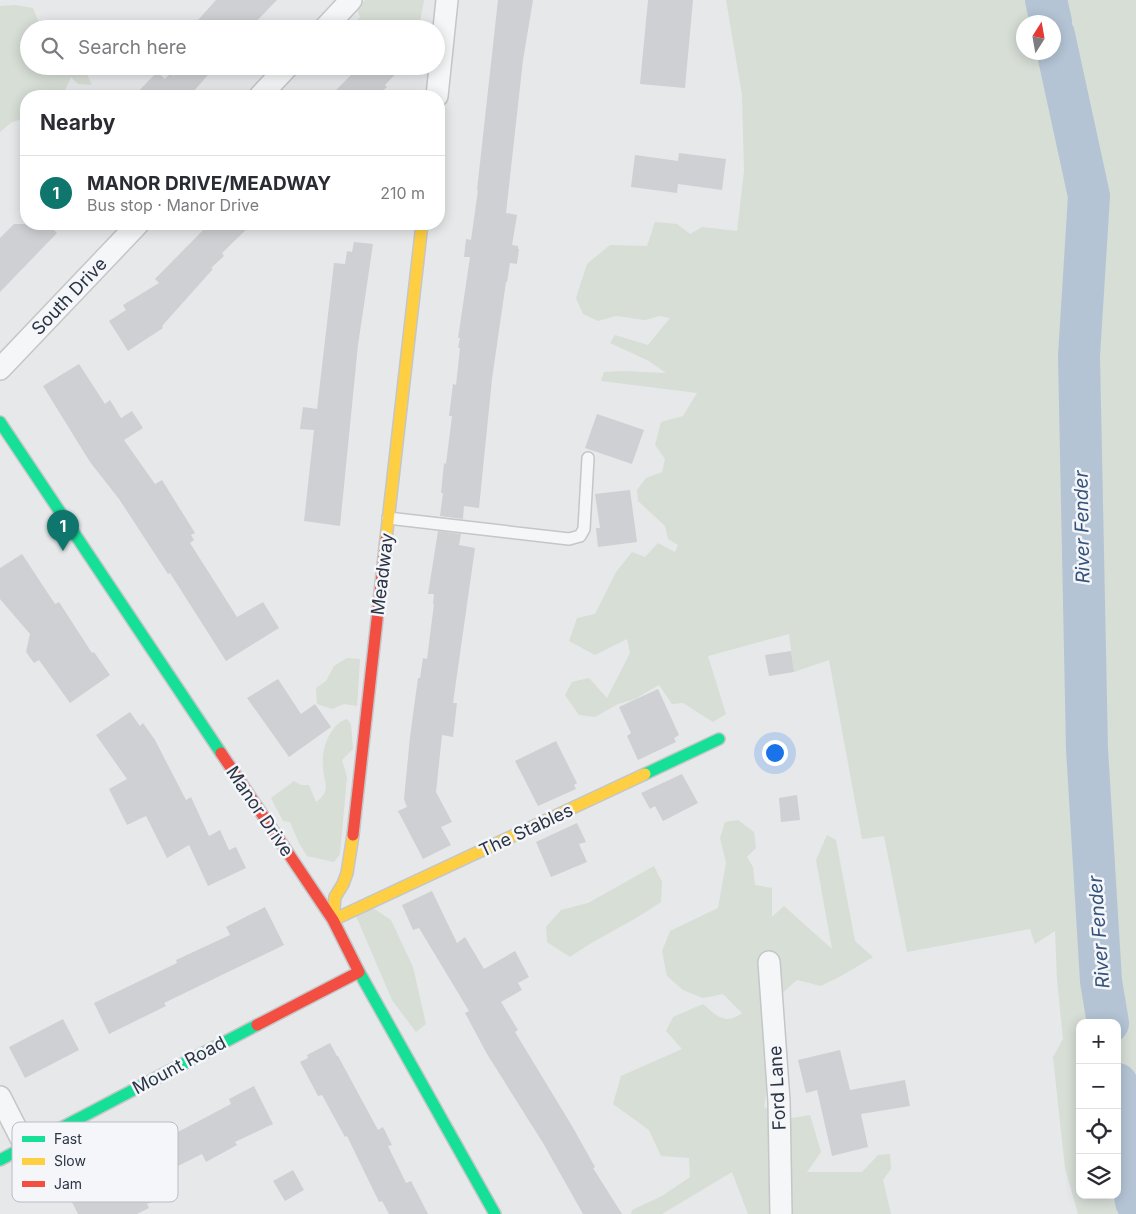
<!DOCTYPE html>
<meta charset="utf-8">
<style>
:root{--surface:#fff;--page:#f2f2f3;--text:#2b2b33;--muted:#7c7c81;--line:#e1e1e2;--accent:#0f766e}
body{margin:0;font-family:Inter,sans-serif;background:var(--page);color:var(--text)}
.controls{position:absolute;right:15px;bottom:15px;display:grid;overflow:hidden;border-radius:10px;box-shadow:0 2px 12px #0003}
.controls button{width:45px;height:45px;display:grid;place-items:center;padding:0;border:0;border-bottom:1px solid var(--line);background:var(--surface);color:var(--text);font:25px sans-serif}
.compass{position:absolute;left:1016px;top:15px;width:45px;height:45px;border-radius:50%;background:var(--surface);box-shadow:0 2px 12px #0003;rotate:11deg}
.you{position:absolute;left:774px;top:752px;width:18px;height:18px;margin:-12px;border:4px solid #fff;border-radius:50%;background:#1a73e8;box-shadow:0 0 0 8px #1a73e833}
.badge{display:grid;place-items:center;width:32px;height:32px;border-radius:50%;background:var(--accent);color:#fff;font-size:16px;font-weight:700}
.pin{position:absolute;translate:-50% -41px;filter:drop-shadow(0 1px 2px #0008)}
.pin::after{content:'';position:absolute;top:26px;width:18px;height:15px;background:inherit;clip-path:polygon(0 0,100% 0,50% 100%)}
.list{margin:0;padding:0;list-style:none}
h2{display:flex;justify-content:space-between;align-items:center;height:65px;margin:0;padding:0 20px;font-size:21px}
h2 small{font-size:16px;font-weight:400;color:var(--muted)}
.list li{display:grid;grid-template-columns:32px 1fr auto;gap:15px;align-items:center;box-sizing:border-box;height:75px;padding:0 20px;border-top:1px solid var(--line)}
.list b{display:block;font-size:19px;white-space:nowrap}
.list p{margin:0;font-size:16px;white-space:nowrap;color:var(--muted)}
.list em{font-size:16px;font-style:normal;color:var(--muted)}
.icon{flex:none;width:28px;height:28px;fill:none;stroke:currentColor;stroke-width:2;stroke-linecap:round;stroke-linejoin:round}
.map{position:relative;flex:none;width:1136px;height:1214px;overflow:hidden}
.search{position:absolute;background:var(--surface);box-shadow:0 2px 12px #0003;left:20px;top:20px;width:425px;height:55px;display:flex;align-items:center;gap:12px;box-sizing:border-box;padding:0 18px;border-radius:28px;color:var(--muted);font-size:19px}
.panel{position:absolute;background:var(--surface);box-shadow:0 2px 12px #0003;left:20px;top:90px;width:425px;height:140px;border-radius:20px}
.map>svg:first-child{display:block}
</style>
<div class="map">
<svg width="1136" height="1214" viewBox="0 0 1136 1214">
<rect width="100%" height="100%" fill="#e6e8ea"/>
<path fill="#d6ded6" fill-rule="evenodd" d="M365 0H424L419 27 396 20H373L363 28 352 27 360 17 357 9Z
M726 0H1136V1214H1078L1065 1168 1053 1057 1063 1039 1057 979 1055 931 1035 944 1030 929 907 952 884 836 862 839 829 660 794 672 789 634 708 656 726 714 713 722 683 703 672 704 659 685 635 699 618 704 595 717 579 715 565 695 572 682 589 678 607 698 630 653 627 639 595 655 569 641 577 618 595 614 616 572 632 552 645 557 658 543 675 552 678 545 668 539 665 526 638 501 637 490 646 478 662 472 665 459 655 445 661 422 683 416 697 393 601 381 604 372 622 371 666 373 649 361 610 343 615 335 648 345 670 318 660 316 645 320 616 316 598 321 583 314 576 298 587 264 610 245 647 246 655 222 677 224 690 234 702 227 737 231 744 171 742 95ZM1024 22H1054V52H1024ZM1080 1023H1117V1195H1080Z
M15 5 33 8 41 29H29V66H83L92 85 78 84 71 77 65 90 54 96H26V118L12 122 0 132V6Z
M347 658 360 659 357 706 344 704 332 709 317 704 316 688 326 681 334 666Z
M347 719 351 724 353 749 342 760 347 777 340 854 334 862 307 856 299 843 290 822 283 821 271 798 294 781 301 785H309L316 802C332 790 324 784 323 768 322 756 324 744 330 734 335 726 338 722 347 719Z
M738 820 754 832 756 848 747 857 753 867 755 885 772 888V917L784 906 832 949 816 860 827 835 836 840 855 941 873 957 841 976 821 986 797 980 782 993 764 1107 785 1119 810 1115 821 1152 807 1172H862L878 1155 890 1154 891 1169 883 1180 891 1214H748L732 1172 662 1214H631L632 1210 662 1196 690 1177 689 1158 661 1156 649 1130 613 1104 621 1076 682 1049 666 1031 673 1017 703 1004C716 1015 725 1026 742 1013L723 994 703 998 683 990 667 976 662 951 670 931 718 908 726 863 720 838 725 822Z
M654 866 662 882 661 902C632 923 599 936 570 957L547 942 546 927 561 910 588 903Z
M373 908 391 920 413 967 426 1024 416 1032 392 1000 356 916Z"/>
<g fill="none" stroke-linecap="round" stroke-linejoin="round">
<path stroke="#b4c4d5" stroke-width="42" d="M1046 0 1051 22
M1054 35 1089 196 1079 356 1087 749 1101 981 1108 1023
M1117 1084 1136 1202"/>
</g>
<path fill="#ced0d3" d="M216 0H277L249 29H190Z
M498 0H533L523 60 506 213 517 215 512 245 518 246V249H519L517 264 510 263 507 282H506L492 379 479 508 464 506 463 519 440 516 443 493H441L444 463 446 464 452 416H449L453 384 456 385 460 348H458L460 338H458L470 257H464L466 239 471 240 478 190H477Z
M648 0H693L685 88 640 84Z
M183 66H216L192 93 195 96H134L157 72 165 79 170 73 174 76Z
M360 66H403L385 85 387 87 377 96H330Z
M679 153 726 159 722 190 678 184 677 193 631 187 635 155 678 161Z
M14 224H48L57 233 0 292V238Z
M209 224H252L222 253 224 256 211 268 213 269 162 326 163 328 128 351 109 321 126 310 123 305 159 283 155 279Z
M354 242 373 244 358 345 340 526 304 521 314 430 300 429 303 407 317 409 334 263 345 264 347 251 352 252Z
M79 364 105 404 110 400 121 418 132 411 143 428 124 440 155 484 162 480 195 533 191 535 194 540 190 543 237 617 263 602 279 628 226 661 170 573 168 574 119 499 90 462 43 386Z
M597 414 644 430 632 464 585 448Z
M630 490 637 542 598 547 596 528H600L595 494Z
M438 531 461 534 459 545 475 548 453 703H457L453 737 442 735 436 792 452 822 441 827 451 845 423 859 398 811 407 807 404 799 410 737 418 678H420L423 658 427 659 434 604H433L434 594H428Z
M22 554 55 604 59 602 92 653 94 652 110 675 70 703 39 660 34 663 26 652 30 634 0 599V568Z
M791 651 794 672 769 676 765 655Z
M278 679 301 714 315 704 331 727 289 757 247 698Z
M658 689 679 735 674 738 676 742 638 760 627 736 631 733 619 707Z
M130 712 140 726 143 723 155 740 186 800 191 797 209 836 220 830 229 850 236 847 246 868 208 886 189 845 167 858 146 816 127 825 109 789 127 779 96 735Z
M556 741 577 783 574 785 576 789 538 806 515 761Z
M682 774 698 803 663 821 655 806 650 809 641 793Z
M797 795 800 820 781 822 779 798Z
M577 823 586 842 579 844 587 862 551 877 536 842Z
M432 891 457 943 465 937 484 969 515 951 529 977 518 983 522 990 501 1002 518 1030 515 1032 572 1126 595 1167 593 1168 622 1214H583L543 1143 487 1054 465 1013 469 1011 419 928 413 930 402 905Z
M265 907 284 945 164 1003 166 1006 109 1034 94 1003 177 963 176 960 230 935 226 927Z
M63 1019 79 1050 25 1078 9 1047Z
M330 1043 337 1056H338L378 1130 383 1127 392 1145 388 1146 406 1183 411 1181 428 1214H389L382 1201 379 1202 347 1136 345 1137 322 1095 318 1096 300 1062 308 1058 307 1055Z
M840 1050 850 1090 905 1080 910 1106 861 1114 868 1147 832 1156 817 1090 806 1093 798 1060Z
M254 1086 273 1124 235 1142 237 1145 206 1162 202 1154 148 1181 157 1200 147 1204 149 1208 137 1214H78L71 1200 84 1194 82 1191 149 1158 146 1152 158 1146 157 1143 231 1104 229 1099Z
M293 1170 304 1190 285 1201 273 1181Z"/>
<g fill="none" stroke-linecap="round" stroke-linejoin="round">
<defs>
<path id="lane" d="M388 518 569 539 580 536 584 529 588 458"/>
<path id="street" d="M324 29 351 0
M260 96 288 66
M437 96 447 0
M0 369 138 224
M769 962 779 1101 781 1214
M0 1097 25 1146"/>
<path id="fast" d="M0 422 221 753
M645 774 719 739
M358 970 495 1214
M0 1160 257 1025"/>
<path id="slow" d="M386 539 422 224
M353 835 347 873 343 884 335 897 333 920 645 774"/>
<path id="jam" d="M221 753 333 920 358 970
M353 835 386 539
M257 1025 359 972"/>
</defs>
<use href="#lane" stroke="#c4c6c8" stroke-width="14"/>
<use href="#street" stroke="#c4c6c8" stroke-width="24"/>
<use href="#fast" stroke="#c4c6c8" stroke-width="14"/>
<use href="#slow" stroke="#c4c6c8" stroke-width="14"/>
<use href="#jam" stroke="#c4c6c8" stroke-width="14"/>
<use href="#lane" stroke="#f5f6f7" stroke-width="11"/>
<use href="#street" stroke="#f5f6f7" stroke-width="21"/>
<use href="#fast" stroke="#16e098" stroke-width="11"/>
<use href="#slow" stroke="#ffcf43" stroke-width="11"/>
<use href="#jam" stroke="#f24e42" stroke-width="11"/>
</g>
<g text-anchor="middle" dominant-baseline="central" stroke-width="5" stroke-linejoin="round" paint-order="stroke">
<g font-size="18" fill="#2b3445" stroke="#f4f6f9">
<text transform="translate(69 296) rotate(-46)">South Drive</text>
<text transform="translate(382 574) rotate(-83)">Meadway</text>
<text transform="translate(260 811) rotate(56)">Manor Drive</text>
<text transform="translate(526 830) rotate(-25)">The Stables</text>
<text transform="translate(179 1065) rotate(-28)">Mount Road</text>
<text transform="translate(777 1088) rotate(-93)">Ford Lane</text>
</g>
<g font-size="19" font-style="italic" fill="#34527a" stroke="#f4f6f9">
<text transform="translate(1082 527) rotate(-91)">River Fender</text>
<text transform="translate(1099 932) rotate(-94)">River Fender</text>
</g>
</g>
<rect x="12" y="1122" width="166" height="80" rx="8" fill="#f4f6f9" stroke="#b8bcc3" stroke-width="1"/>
<rect x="22" y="1136" width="23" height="6" fill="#16e098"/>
<rect x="22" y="1158" width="23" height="7" fill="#ffcf43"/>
<rect x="22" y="1181" width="23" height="6" fill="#f24e42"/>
<g font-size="14" fill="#2b3445">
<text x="54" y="1144">Fast</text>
<text x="54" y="1166">Slow</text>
<text x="54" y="1189">Jam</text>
</g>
</svg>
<div class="controls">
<button>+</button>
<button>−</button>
<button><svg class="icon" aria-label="locate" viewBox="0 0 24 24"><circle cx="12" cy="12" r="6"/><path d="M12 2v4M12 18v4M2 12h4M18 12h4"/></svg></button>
<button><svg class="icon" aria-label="layers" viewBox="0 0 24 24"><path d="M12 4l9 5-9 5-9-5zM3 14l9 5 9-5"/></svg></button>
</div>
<svg class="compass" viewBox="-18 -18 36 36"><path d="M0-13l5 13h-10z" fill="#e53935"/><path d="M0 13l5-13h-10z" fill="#7c7c81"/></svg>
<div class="you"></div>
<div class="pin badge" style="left:63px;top:551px">1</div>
<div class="search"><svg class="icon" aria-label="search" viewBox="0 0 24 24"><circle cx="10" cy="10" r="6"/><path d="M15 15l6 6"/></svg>Search here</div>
<section class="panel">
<h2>Nearby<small></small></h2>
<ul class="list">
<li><span class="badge">1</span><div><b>MANOR DRIVE/MEADWAY</b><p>Bus stop · Manor Drive</p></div><em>210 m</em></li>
</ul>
</section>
</div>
